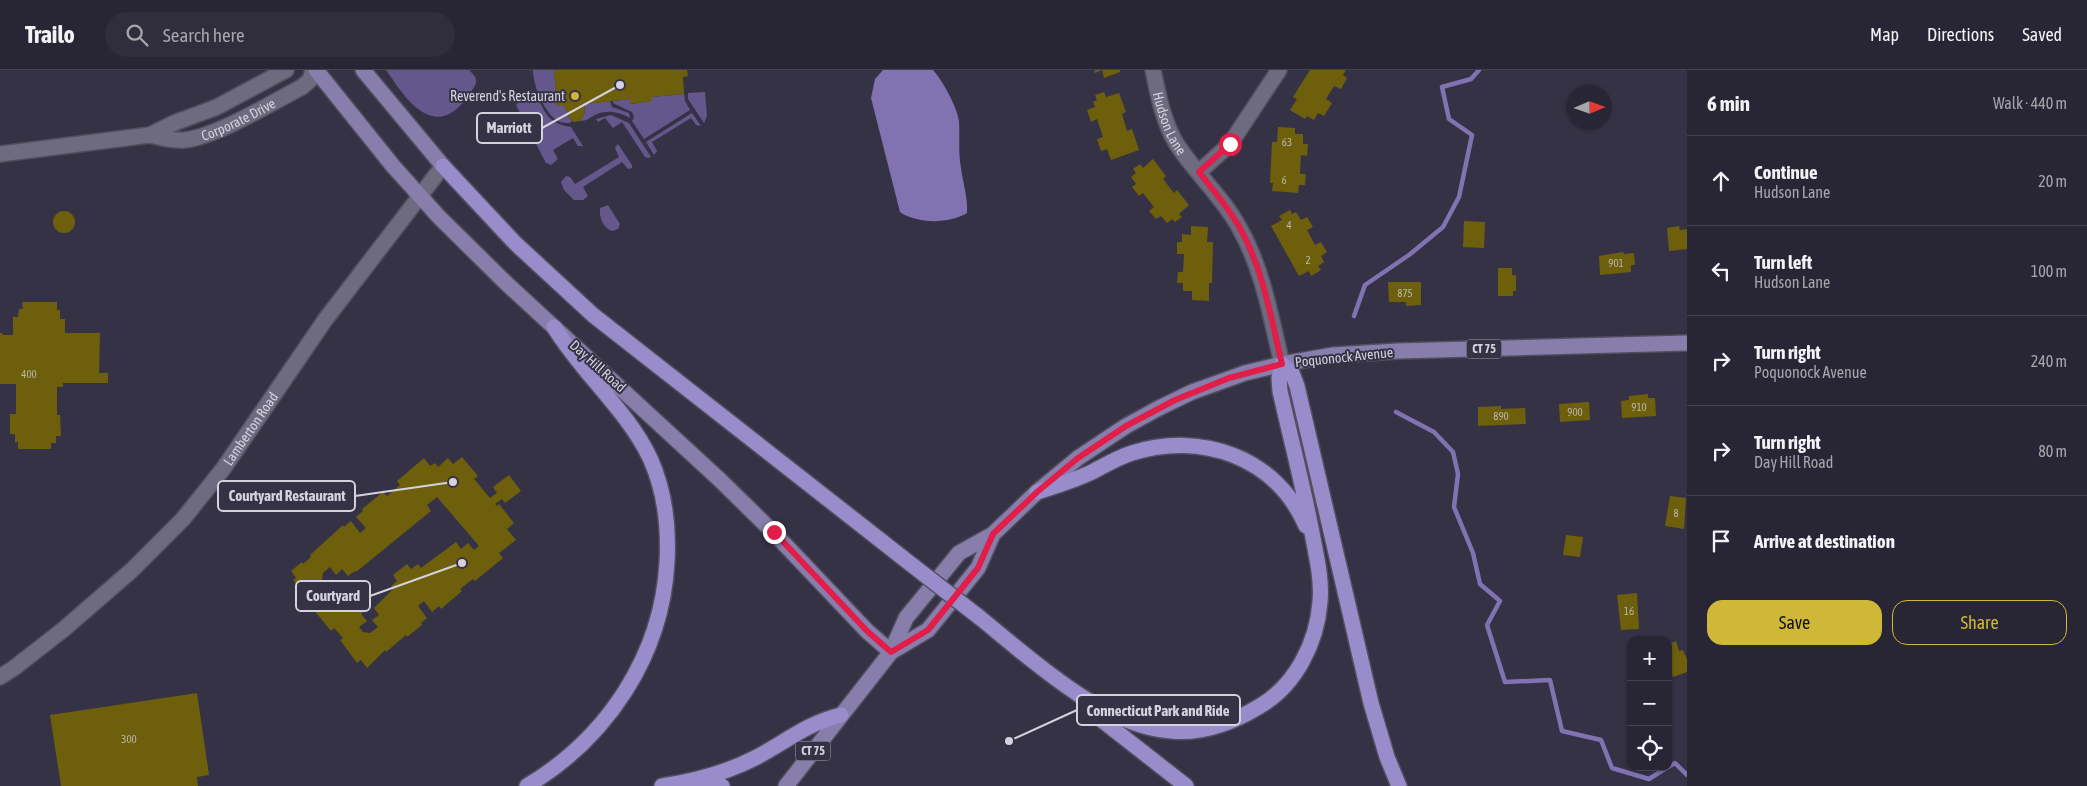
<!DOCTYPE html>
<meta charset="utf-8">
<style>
:root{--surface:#282634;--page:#302e3c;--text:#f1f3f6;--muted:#a5a5ac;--line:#44434f;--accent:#cfb837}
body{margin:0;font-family:"Asap Condensed",sans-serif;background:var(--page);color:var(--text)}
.controls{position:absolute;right:15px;bottom:15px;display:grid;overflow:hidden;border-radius:10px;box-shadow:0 1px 4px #0004}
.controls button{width:45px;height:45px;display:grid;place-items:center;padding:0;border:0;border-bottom:1px solid var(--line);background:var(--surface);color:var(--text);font:25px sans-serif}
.compass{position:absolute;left:1567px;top:15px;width:45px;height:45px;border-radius:50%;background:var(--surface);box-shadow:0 1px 4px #0004;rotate:88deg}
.stop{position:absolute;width:15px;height:15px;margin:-11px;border:4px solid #e11d48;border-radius:50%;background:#fff}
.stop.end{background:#e11d48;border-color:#fff;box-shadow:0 1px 5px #0008}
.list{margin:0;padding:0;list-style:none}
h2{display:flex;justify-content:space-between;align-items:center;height:65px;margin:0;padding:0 20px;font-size:21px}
h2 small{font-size:16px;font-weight:400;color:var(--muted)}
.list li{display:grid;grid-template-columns:32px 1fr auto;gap:15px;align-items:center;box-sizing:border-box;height:90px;padding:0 20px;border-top:1px solid var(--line)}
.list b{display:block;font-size:19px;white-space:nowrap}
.list p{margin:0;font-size:16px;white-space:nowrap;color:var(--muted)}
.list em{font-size:16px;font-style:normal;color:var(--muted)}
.actions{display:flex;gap:10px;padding:15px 20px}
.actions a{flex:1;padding:11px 0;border:1px solid var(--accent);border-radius:15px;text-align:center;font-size:18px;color:var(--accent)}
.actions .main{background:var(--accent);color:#111}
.icon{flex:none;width:28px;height:28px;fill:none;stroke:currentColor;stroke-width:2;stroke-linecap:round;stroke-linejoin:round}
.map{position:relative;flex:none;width:1687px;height:716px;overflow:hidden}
header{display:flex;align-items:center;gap:30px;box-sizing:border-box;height:70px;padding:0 25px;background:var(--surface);border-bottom:1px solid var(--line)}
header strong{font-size:24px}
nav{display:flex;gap:28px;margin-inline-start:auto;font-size:18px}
.search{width:350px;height:45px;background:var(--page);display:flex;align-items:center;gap:12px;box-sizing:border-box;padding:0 18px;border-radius:28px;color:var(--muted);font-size:19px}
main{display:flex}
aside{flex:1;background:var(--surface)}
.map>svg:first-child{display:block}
</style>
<header>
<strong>Trailo</strong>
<div class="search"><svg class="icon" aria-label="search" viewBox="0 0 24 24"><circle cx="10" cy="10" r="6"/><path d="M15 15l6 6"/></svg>Search here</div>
<nav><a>Map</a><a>Directions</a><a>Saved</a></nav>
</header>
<main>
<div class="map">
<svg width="1687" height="716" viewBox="0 0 1687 716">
<rect width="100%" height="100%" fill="#363246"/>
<path fill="#63578b" d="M386 0H469C472 3 475 6 476 9 477 15 473 19 470 23 461 37 447 52 429 45 410 38 397 15 386 0Z
M533 0H554L557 36H565L568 46 572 51 570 53C566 53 559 53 555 49 543 39 533 15 533 0Z
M531 20C547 37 541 52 571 57L583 76H578L573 68 553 80 558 89 551 95 546 93 516 35Z
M705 22 707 46 704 53 688 29V23Z
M684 24 685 31 690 40 644 69 632 51 634 47 632 42 613 33V31L630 29 631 34 651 31V27Z
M610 31 612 37 629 43 630 48C620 42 606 39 595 45 589 48 587 51 580 51L584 45 585 34Z
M692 43 701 56 696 55 691 48 652 72 657 81 654 85 646 72Z
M611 45 629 53 651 87 648 88 645 87 622 52 613 58 605 48 598 52 596 49Z
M618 74 632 95V98L628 99 622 92 583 117 588 126 583 130H574L564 120 561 112 566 106 570 107 575 114 619 87 615 78Z
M608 135 620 154 618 159 612 161C603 158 599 148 600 138Z"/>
<path fill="#8172b1" d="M883 0H933C943 11 957 37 959 51 960 67 958 83 961 98 963 113 968 128 967 143 949 154 917 154 900 142L871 28 875 9Z"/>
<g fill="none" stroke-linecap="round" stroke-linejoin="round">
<path stroke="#8172b1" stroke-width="4.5" d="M1354 246 1365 215 1409 185 1443 157 1459 127 1472 65 1449 49 1442 17 1471 9 1479 0
M1396 342 1434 362 1453 382 1458 404 1454 437 1473 483 1480 514 1500 531 1487 555 1505 612 1550 610 1562 661 1601 670 1612 698 1649 709 1668 697
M1668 697 1675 693 1687 705"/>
</g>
<path fill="#6d5f0c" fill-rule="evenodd" d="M554 0H687L688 6 683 7 684 24 651 27 652 31 630 34V29L585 34 584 45 580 51 573 52 568 46 565 36H557Z
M1094 0H1120V2L1104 8 1102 0 1095 3Z
M1310 0H1346L1343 5 1347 8 1341 19 1334 16 1326 29 1332 33 1324 46 1318 43 1314 50 1307 46 1305 49 1290 40 1297 29 1293 27Z
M1104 22 1106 27 1119 23 1126 42 1122 44 1127 61 1132 59 1139 80 1111 90 1107 79 1101 81 1097 69 1103 67 1097 49 1091 52 1087 40 1095 37 1093 32 1097 30 1095 25Z
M1278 57 1295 58V64H1303V74H1308L1307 86 1301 85 1300 104H1306L1305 115H1299L1298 123 1272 121 1273 113H1270L1272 72H1277Z
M1153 89 1166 106 1163 109 1174 123 1177 120 1189 135 1179 144 1182 147 1175 152 1172 149 1167 153 1161 146 1156 149 1149 141 1154 137 1143 123 1139 126 1132 117 1136 114 1131 107 1136 103 1133 99 1140 94 1143 98Z
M1290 140 1292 144 1296 142 1301 150 1307 147 1313 157 1307 160 1315 175 1321 172 1327 182 1321 186 1324 192 1318 196 1321 200 1311 206 1309 201 1299 206 1271 156 1282 150 1279 146Z
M53 152a11 11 0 1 1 22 0a11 11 0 1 1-22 0Z
M1464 151 1485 152 1484 178 1463 177Z
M1191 156 1208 157 1207 172H1213L1212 213H1209V231L1192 230V221H1183V213H1177L1178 202H1183L1184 184H1177V172H1182V164L1191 165Z
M1679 156 1680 160 1687 159V179L1669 181 1667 158Z
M1623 182 1624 184 1634 183 1635 195H1631V202L1600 205 1599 186Z
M1498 198H1512V205H1516V221H1513V226H1498Z
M1388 212H1421V235L1406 236V232H1389Z
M22 232H57V240H60V249H65V263H100L99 303H108V313H63V317H57V345H60L61 366H56V373H51V379H18V372H15V364H10V344H16V314H0V263H2L3 265H13V247H18L19 239H23Z
M1648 324V328H1655L1656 346 1622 348 1621 331 1629 330V326Z
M1589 332 1590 350 1560 352 1559 334Z
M1501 336V339L1525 338 1526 354 1478 356V337Z
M462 387 478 406 474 409 490 428 497 423 493 417 509 405 521 421 505 433 502 429 495 434 497 436 499 434 514 453 507 459 516 470 499 483 503 488 475 511 473 509 460 519 462 521 441 539 439 536 432 542 424 531 418 536 427 548 421 553 422 555 407 567 406 565 386 582 385 580 367 598 361 590 357 593 340 570 343 568 334 558 331 561 313 539 316 536 311 530 310 531 293 510 296 508 291 501 302 492 303 494 311 487 310 485 343 455 344 457 351 451 360 463 366 458 356 447 363 441 362 439 383 422 387 426 400 415 397 411 424 388 430 396 435 393 438 397 448 388 453 394ZM437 427 479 476 474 480 468 473 461 479 456 472 421 498 418 494 411 499 407 494 393 505 397 511 391 516 393 519 374 538 379 545 372 550 378 557 370 563 363 562 359 557 367 551 361 544 368 539 346 511 339 517 333 509 326 515 322 510 323 503 330 497 336 505 342 499 348 506 355 501 356 502 431 441 427 435Z
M1670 426 1686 428 1684 459 1665 456Z
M1566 465 1583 467 1580 487 1563 485Z
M1637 523 1639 559 1621 560 1617 525Z
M1676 571 1679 581 1683 580 1687 589V602L1673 607 1668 595V574Z
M197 623 209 705 197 707 198 716H61L50 645Z"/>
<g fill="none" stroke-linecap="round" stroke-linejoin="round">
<defs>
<g id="minor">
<path id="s1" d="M1153 0C1158 24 1163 51 1176 73 1195 103 1223 127 1240 159 1263 200 1271 248 1282 294"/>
<path d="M150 65 174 53 217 37 286 0"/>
<path id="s2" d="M0 84 150 65C162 68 173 71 185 70 218 66 271 33 302 17L310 10 313 0"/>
<path d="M1199 102 1230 74 1279 0"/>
<path id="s3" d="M0 607 14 598 64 559 132 500 183 449 223 399 325 250 443 96"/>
</g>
<path id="major" d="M316 0 393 96 439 147 506 213 720 410 773 462 867 561 891 582
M363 0 443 96
M891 582 928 560 978 498 993 464
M786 716 891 582 906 548 959 483 993 464 1037 422 1078 388 1126 356 1159 338 1192 322 1245 303 1282 294 1333 285 1398 281 1687 273"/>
<path id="highway" d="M443 96 515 173 593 245 912 495
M1037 422C1056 416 1076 410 1094 401 1107 394 1119 387 1132 383 1201 361 1276 387 1306 456
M979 547C1031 589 1102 656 1171 661 1203 664 1234 652 1260 636 1296 615 1317 572 1320 532 1322 510 1317 489 1313 468 1304 419 1291 370 1280 321L1279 308 1282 294 1292 303 1297 316 1371 633 1387 687 1399 716
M1089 640 1186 716
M696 712 722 716
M527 716C607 668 662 586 667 492 669 456 665 421 650 388 627 340 582 303 554 257
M662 716C694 711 726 703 755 688 786 672 805 654 841 645"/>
</defs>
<use href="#minor" stroke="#514e5e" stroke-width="18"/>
<use href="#major" stroke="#514e5e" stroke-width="18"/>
<use href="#highway" stroke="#514e5e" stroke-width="18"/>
<use href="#minor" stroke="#6e6a80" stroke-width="15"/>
<use href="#major" stroke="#887eac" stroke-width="15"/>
<use href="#highway" stroke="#998cca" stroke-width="15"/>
<defs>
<path id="highway-bridge" d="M912 495 979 547"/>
</defs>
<use href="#highway-bridge" stroke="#514e5e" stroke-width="18" stroke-linecap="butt"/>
<use href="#highway-bridge" stroke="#998cca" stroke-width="15"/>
</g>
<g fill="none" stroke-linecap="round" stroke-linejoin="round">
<path stroke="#e11d48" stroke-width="6" d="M774 462 867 561 891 582 928 560 978 498 993 464 1037 422 1078 388 1126 356 1175 330 1229 308 1282 294C1271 248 1263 199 1240 158 1228 137 1213 120 1199 102L1230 74"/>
</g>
<circle fill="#cfb837" stroke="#363246" stroke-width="2" cx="575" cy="26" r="5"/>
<g text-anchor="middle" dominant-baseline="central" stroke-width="4" stroke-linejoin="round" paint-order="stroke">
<g font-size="11" fill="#bbb5aa">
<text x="1287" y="72">63</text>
<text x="1284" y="110">6</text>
<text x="1289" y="155">4</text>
<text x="1308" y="190">2</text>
<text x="1616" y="193">901</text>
<text x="1405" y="223">875</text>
<text x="29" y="304">400</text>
<text x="1639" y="337">910</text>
<text x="1575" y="342">900</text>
<text x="1501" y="346">890</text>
<text x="1676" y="443">8</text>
<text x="1629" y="541">16</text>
<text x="129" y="669">300</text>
</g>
<g fill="#363246" stroke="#a5a2b1" stroke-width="1">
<rect x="1466.5" y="269.5" width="35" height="19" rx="4"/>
<rect x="795.5" y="671.5" width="35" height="19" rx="4"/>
</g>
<g font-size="12" font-weight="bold" fill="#d5d2df">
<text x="1484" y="279">CT 75</text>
<text x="813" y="681">CT 75</text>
</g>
<g font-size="14" fill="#d5d2df" stroke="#363246" text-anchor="end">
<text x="565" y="26">Reverend's Restaurant</text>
</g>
<g font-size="14" fill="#d5d2df" stroke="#363246">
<text stroke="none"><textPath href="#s2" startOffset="244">Corporate Drive</textPath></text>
<text stroke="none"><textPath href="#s1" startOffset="56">Hudson Lane</textPath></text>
<text transform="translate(1344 287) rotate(-6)">Poquonock Avenue</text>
<text transform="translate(598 296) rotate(42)">Day Hill Road</text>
<text stroke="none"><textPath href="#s3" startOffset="355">Lamberton Road</textPath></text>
</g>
</g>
<path fill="none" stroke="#d5d2df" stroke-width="2" d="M620 15L542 58M453 412L355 426M462 493L370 526M1009 671L1077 640"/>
<g fill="#d5d2df" stroke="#363246" stroke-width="2">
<circle cx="620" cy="15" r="5"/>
<circle cx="453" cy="412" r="5"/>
<circle cx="462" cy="493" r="5"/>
<circle cx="1009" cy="671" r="5"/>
</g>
<g fill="#363246" stroke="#d5d2df" stroke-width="2">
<rect x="477" y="43" width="65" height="30" rx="5"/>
<rect x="218" y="411" width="137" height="30" rx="5"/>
<rect x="296" y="511" width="74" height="30" rx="5"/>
<rect x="1077" y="625" width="163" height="30" rx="5"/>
</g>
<g font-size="15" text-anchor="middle" font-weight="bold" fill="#d5d2df">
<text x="509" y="63">Marriott</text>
<text x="287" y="431">Courtyard Restaurant</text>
<text x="333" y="531">Courtyard</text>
<text x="1158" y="646">Connecticut Park and Ride</text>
</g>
</svg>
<div class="controls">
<button>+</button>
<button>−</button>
<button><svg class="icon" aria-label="locate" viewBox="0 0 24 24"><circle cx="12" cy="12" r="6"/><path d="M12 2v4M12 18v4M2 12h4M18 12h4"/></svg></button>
</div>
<svg class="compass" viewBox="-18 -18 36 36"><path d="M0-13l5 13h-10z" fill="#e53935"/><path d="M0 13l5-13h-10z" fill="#a5a5ac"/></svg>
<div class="stop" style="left:1230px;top:74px"></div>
<div class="stop end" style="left:774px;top:462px"></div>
</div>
<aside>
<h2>6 min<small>Walk · 440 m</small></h2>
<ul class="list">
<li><svg class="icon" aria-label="ahead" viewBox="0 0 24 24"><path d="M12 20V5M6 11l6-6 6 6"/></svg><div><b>Continue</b><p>Hudson Lane</p></div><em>20 m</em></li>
<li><svg class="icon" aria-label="left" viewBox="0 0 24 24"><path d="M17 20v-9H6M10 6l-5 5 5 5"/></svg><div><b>Turn left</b><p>Hudson Lane</p></div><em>100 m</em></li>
<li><svg class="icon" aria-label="right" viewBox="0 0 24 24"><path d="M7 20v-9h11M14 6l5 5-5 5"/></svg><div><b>Turn right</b><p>Poquonock Avenue</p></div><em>240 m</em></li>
<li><svg class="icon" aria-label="right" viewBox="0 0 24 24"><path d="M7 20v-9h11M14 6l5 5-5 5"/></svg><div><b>Turn right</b><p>Day Hill Road</p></div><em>80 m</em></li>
<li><svg class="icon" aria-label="arrive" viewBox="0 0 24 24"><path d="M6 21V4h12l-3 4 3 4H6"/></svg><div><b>Arrive at destination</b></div></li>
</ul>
<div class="actions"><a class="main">Save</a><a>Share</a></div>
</aside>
</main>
